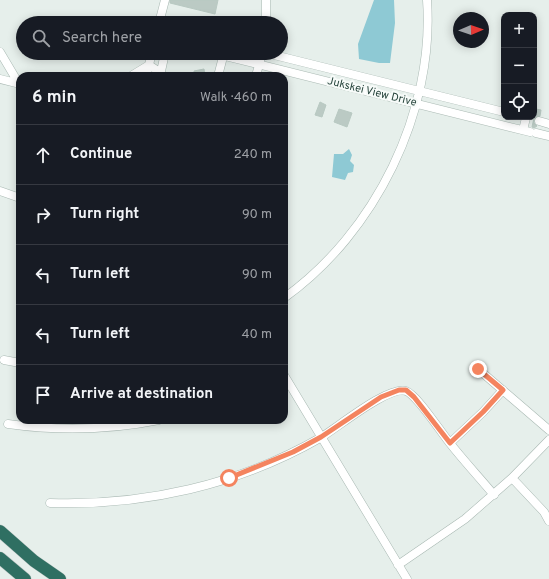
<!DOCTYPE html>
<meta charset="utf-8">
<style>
:root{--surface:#171b24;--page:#242831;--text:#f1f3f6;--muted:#9ea1a6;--line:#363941}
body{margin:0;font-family:Overpass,sans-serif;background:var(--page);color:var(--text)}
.controls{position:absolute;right:12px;top:12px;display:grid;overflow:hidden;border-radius:8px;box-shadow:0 2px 10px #0003}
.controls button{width:36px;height:36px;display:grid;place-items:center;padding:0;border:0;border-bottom:1px solid var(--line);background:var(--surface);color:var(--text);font:20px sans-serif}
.compass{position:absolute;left:453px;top:12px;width:36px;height:36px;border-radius:50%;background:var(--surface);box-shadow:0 2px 10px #0003;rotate:88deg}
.stop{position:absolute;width:12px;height:12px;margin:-9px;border:3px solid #f4845f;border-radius:50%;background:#fff}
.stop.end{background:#f4845f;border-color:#fff;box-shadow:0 1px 4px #0008}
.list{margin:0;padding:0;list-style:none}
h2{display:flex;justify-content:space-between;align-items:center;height:52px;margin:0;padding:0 16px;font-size:17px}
h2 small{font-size:13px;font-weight:400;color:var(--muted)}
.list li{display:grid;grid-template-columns:26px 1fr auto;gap:12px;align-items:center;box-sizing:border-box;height:60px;padding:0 16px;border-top:1px solid var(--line)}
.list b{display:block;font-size:15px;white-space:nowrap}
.list em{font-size:13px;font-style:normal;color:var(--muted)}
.icon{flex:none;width:22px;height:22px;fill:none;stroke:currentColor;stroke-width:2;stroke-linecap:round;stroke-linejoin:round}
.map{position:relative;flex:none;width:549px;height:579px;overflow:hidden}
.search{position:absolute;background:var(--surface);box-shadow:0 2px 10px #0003;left:16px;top:16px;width:272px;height:44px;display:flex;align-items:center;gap:10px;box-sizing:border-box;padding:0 14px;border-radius:22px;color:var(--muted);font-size:15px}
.panel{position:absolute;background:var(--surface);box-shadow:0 2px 10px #0003;left:16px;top:72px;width:272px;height:352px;border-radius:12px}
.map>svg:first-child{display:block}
</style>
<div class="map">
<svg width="549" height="579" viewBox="0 0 549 579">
<rect width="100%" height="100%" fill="#e6efeb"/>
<path fill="#8ec9d4" d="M374 0H394L395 23 390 63H379L359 59 358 44Z
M349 149 352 155 350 161 354 165 353 172 348 173 345 180 332 177 334 154H343Z"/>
<path fill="#bbcac4" stroke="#b8c9c2" d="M170 0H218L215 14 170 3Z
M204 69 205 76H194V71Z
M320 102 326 105 322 117 315 115Z
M339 109 352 113 347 127 334 122Z
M536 109 541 110 540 116 534 119V123L537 126 534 128 532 127Z"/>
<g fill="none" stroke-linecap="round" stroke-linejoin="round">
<defs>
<path id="minor" d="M159 23 165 0
M266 23V0
M0 52 19 84
M213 53 530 132
M266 53 504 112
M131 76 149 65 161 73
M146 76 152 53
M160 76 165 53
M218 76 224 53
M256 76 262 53
M0 79 20 84
M539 121 549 124
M523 130 526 118
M536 133 549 136
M0 191 20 198
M284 298C375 233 435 112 427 0
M4 360 20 363
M478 369 549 430
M284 375 407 579
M8 424C58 431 109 430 159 420
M450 443 483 412 503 390
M512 478 544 512 549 521
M50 503C144 506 238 485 320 438 337 428 389 385 406 391 417 395 440 431 449 442 463 460 479 477 494 495
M398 565 465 519 512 478 549 440"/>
<path id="highway" d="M0 531 34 561 60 579
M0 558 25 579"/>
</defs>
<use href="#minor" stroke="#a8b8b2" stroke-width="9"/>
<use href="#highway" stroke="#c2cac8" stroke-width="13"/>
<use href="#minor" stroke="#fff" stroke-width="8"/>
<use href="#highway" stroke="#2f6f62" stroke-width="12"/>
</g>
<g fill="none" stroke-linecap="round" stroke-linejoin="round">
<path stroke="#f4845f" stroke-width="5" d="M229 478 293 452 321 437 381 397 399 390H406L414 397 450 443 483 412 503 390 478 369"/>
</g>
<g text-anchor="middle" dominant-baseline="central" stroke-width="4" stroke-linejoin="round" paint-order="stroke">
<g font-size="11" fill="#24423a" stroke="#f7fbf9">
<text transform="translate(372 92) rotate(14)">Jukskei View Drive</text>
</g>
</g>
</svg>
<div class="controls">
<button>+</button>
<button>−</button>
<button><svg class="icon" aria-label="locate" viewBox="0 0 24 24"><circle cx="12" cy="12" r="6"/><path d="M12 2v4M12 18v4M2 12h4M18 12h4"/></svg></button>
</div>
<svg class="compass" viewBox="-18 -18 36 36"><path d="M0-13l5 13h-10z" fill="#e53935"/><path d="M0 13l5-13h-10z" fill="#9ea1a6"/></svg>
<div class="stop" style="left:229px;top:478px"></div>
<div class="stop end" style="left:478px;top:369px"></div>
<div class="search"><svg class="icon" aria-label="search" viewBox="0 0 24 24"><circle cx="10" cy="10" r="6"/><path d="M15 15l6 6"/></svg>Search here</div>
<section class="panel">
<h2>6 min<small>Walk · 460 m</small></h2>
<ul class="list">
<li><svg class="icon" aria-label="ahead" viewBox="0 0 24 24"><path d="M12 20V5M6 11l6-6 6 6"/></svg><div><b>Continue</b></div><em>240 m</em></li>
<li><svg class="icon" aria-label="right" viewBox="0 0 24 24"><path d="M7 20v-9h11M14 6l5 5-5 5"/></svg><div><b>Turn right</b></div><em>90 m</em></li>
<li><svg class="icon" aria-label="left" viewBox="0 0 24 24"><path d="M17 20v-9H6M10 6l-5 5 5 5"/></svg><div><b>Turn left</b></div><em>90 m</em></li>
<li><svg class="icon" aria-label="left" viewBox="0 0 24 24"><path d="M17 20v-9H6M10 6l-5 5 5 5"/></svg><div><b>Turn left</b></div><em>40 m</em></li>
<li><svg class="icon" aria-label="arrive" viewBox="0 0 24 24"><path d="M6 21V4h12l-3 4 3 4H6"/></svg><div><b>Arrive at destination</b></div></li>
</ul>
</section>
</div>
